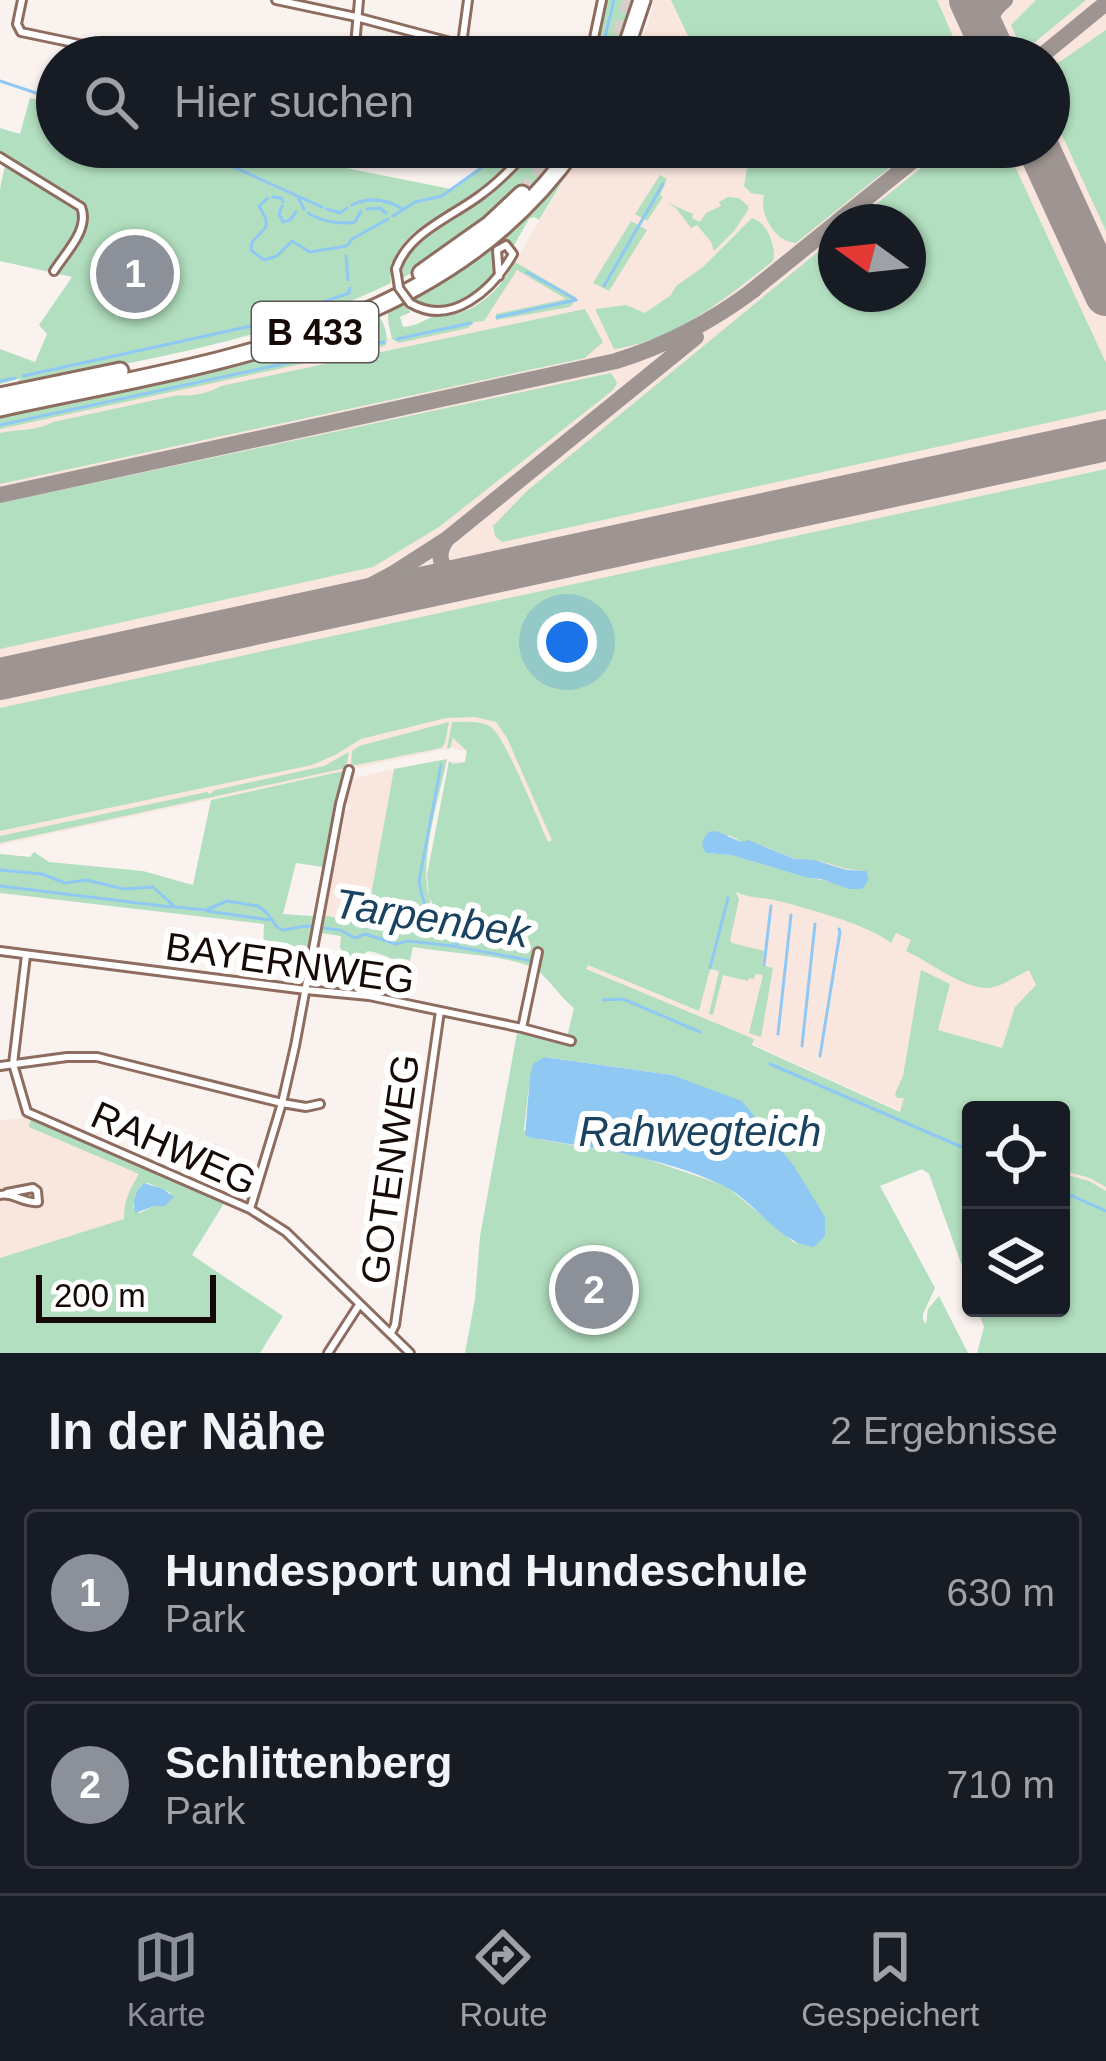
<!DOCTYPE html>
<html lang="de">
<meta charset="utf-8">
<style>
:root{--surface:#171b24;--page:#242831;--text:#f1f3f6;--muted:#9ea1a6;--line:#363941;--accent:#8c9099}
body{margin:0;font-family:Arial,sans-serif;background:var(--page);color:var(--text)}
.controls{position:absolute;right:36px;bottom:36px;display:grid;overflow:hidden;border-radius:12px;box-shadow:0 3px 9px #0004}
.controls button{width:108px;height:108px;display:grid;place-items:center;padding:0;border:0;border-bottom:3px solid var(--line);background:var(--surface);color:var(--text);font:60px sans-serif}
.compass{position:absolute;left:818px;top:204px;width:108px;height:108px;border-radius:50%;background:var(--surface);box-shadow:0 3px 9px #0004;rotate:285deg}
.scale{position:absolute;left:36px;bottom:30px;width:180px;box-sizing:border-box;padding-left:12px;border:6px solid #160a06;border-top:0;font-size:33px;line-height:42px;white-space:nowrap;color:#160a06;-webkit-text-stroke:9px #fff;paint-order:stroke}
.you{position:absolute;left:567px;top:642px;width:42px;height:42px;margin:-30px;border:9px solid #fff;border-radius:50%;background:#1a73e8;box-shadow:0 0 0 18px #1a73e833}
.badge{display:grid;place-items:center;width:78px;height:78px;border-radius:50%;background:var(--accent);color:#fff;font-size:39px;font-weight:700}
.pin{position:absolute;translate:-50% -50%;border:6px solid #fff;box-shadow:0 3px 12px #0006}
.list{margin:0;padding:0;list-style:none}
h2{display:flex;justify-content:space-between;align-items:center;height:156px;margin:0;padding:0 48px;font-size:51px}
h2 small{font-size:39px;font-weight:400;color:var(--muted)}
.list li{display:grid;grid-template-columns:78px 1fr auto;gap:36px;align-items:center;box-sizing:border-box;height:168px;margin:0 24px 24px;padding:0 24px;border:3px solid var(--line);border-radius:12px}
.list b{display:block;font-size:45px;white-space:nowrap}
.list p{margin:0;font-size:39px;white-space:nowrap;color:var(--muted)}
.list em{font-size:39px;font-style:normal;color:var(--muted)}
.icon{flex:none;width:66px;height:66px;fill:none;stroke:currentColor;stroke-width:2;stroke-linecap:round;stroke-linejoin:round}
.map{position:relative;flex:none;width:1106px;height:1353px;overflow:hidden}
.search{position:absolute;background:var(--surface);box-shadow:0 3px 9px #0004;left:36px;right:36px;top:36px;height:132px;display:flex;align-items:center;gap:30px;box-sizing:border-box;padding:0 42px;border-radius:66px;color:var(--muted);font-size:45px}
.sheet{height:540px;background:var(--surface)}
nav{display:flex;justify-content:space-around;align-items:center;box-sizing:border-box;height:168px;border-top:3px solid var(--line);background:var(--surface);font-size:33px;color:var(--muted)}
nav a{display:grid;justify-items:center;gap:6px}
nav .on{color:var(--accent)}
.map>svg:first-child{display:block}
</style>
<div class="map">
<svg width="1106" height="1353" viewBox="0 0 1106 1353">
<rect width="100%" height="100%" fill="#faf2ef"/>
<path fill="#f9e6df" fill-rule="evenodd" d="M654 0H1106V1201L1061 1182V1110H971V1143L706 1023 468 939 434 908 427 884 449 761 465 762 466 751 450 748 0 845V421L486 317 520 265 515 262 583 147H1049V57H631L648 25ZM836 222H908V294H836Z
M394 769 371 896 362 923 324 915 339 829H343L344 826 341 824 343 813 352 808 345 803 350 779Z
M27 1117 143 1173 128 1218 0 1258V1121Z"/>
<path fill="#b2dfbf" fill-rule="evenodd" d="M605 0H638L619 57H593Z
M671 0H937L962 57H698Z
M1036 0H1086L1023 52 1011 25Z
M1106 30V231L1049 107V69Z
M30 98 57 104V147H240L451 189 506 148 517 156C503 169 489 183 472 195 440 216 386 237 391 283 267 343 133 361 0 389V387L17 382 21 378 0 384V349L35 362 47 334 39 325 72 277 0 261V189L5 165 0 161V128L20 134Z
M536 147H571L545 179 443 253 403 278C395 242 462 214 487 195 505 180 520 164 536 147Z
M578 147H583L539 220 534 217 529 219 513 247 503 242 494 248C493 256 497 268 493 276 485 296 445 312 425 306 420 304 414 299 409 295Z
M748 147H915L796 243C775 242 759 214 764 195L751 193 744 186 750 150 746 153Z
M947 147H1006L1106 363V410L502 542 495 536 493 526 527 491 836 237V294H908V222H854Z
M660 175 667 179 660 195 663 197 647 221 635 214Z
M728 197 739 198 748 206V210L734 231 714 251 711 242 697 225 691 228 676 208 666 202 693 214 692 218 700 222 706 213 721 206 719 202Z
M752 218C767 222 777 247 773 261 726 298 675 341 614 349L595 309 626 305 645 313 671 295 676 286 703 267Z
M631 221 647 230 609 291 593 283Z
M515 262 577 298 570 307 496 320V314L566 299 517 270 484 321 474 322 468 328 399 343 392 339C389 325 382 310 398 301L411 312 400 317 403 327C415 326 421 322 430 318 439 315 450 316 459 313 484 306 503 284 515 262Z
M585 309 603 342 585 358 0 484V433C19 429 36 431 53 422L178 395C192 397 209 393 221 386Z
M377 314C384 322 390 337 385 346L0 429V411Z
M611 373 617 383 613 390 439 527 373 567 0 649V503Z
M1106 469V1187L1090 1178 1061 1170V1110H971V1291L929 1174 922 1169 880 1186 935 1288 923 1314V1320L926 1324 928 1309 939 1296 968 1353H465L475 1299 480 1236 517 1033 572 1044 574 1039 567 1037 574 1008C561 998 544 973 534 968 509 955 444 953 413 947L409 965C393 961 383 953 368 951L358 958 347 956 340 948 341 936 321 933 324 915 362 923 367 896 371 895 394 769 447 759C438 806 409 883 441 923L444 921 429 898 427 875 449 761 453 764 465 762 467 751 453 738 450 748 447 749 452 722C463 722 481 720 491 727 505 737 539 822 548 842L552 840 507 738 496 722 475 717 446 718 361 739 335 755 312 765 0 831V708ZM729 835 742 842C760 841 779 854 797 859 804 861 811 860 817 861 835 864 848 871 866 871L862 889C843 888 827 879 808 878L731 855 706 853ZM736 892C749 898 760 897 774 900 803 907 870 925 891 943L896 933 911 940 906 951C929 961 969 994 994 987 1006 984 1018 975 1029 970L1036 985 1015 1007 1002 1048 938 1030 950 984 921 970 903 1076 895 1094 897 1098H904L900 1112 752 1045 754 1039 586 969 588 965 699 1011 710 969 719 971 709 1014 713 1015 723 975 748 981 749 978 754 979 755 974 763 975 749 1033 761 1037 773 968 762 965 764 951 732 943 730 940 739 900ZM545 1057 672 1075 797 1245 726 1186 638 1156 531 1138 524 1130 530 1076Z
M449 722 445 743 441 748 351 766 352 751 359 746Z
M349 752 346 768 0 843V836L207 792 210 794 215 790 324 766Z
M348 770 337 801 323 867 296 863 283 914 313 916 316 919 306 979 304 978 307 957 263 951 264 924 0 893V854L30 857 34 852 49 862 143 871 193 885 211 800Z
M31 1118 226 1200 192 1255 283 1316 260 1353H0V1258L124 1219C124 1200 130 1189 139 1174L29 1127ZM148 1183 171 1193 155 1206 139 1213 133 1207 141 1185Z
M1061 1173 1089 1181 1106 1191V1353H977L984 1327 977 1308H1061Z"/>
<path fill="#90c8f4" d="M716 831 741 842 748 840 795 859 814 860 847 870 866 871C870 878 868 883 862 889H849L821 879 808 878 731 855 706 853C699 844 703 839 709 832Z
M544 1057 672 1075 742 1101 794 1166 825 1217V1236L814 1247C776 1242 756 1201 722 1185 662 1157 596 1148 531 1138L525 1135 530 1076 533 1064Z
M144 1183 163 1189 174 1197 165 1206H155L135 1213C132 1202 136 1190 144 1183Z"/>
<g fill="none" stroke-linecap="round" stroke-linejoin="round">
<path stroke="#90c8f4" stroke-width="3" d="M600 57 614 0
M0 81 57 100
M189 147 322 207
M273 197 281 198 283 202
M268 198 259 206 266 219V227L252 242 251 250 264 260 277 256 292 241 310 252 347 246 352 239 388 219
M299 199 304 209
M352 205C368 197 385 199 401 208
M282 206 279 214 283 222 290 220 296 212
M327 209 340 213 347 208
M367 209 380 208 386 213
M308 213C321 221 340 225 355 222L361 211
M393 216 415 202 442 196 506 150
M346 256 348 280
M527 272 575 299
M604 286 663 184
M497 317 576 300
M397 339 471 323
M23 376 260 324 349 293 350 288
M0 381 15 378
M0 425 384 342
M441 765 419 881C423 909 434 928 457 944
M0 870 42 874 65 883 86 880 124 889 153 887 175 907 206 910 227 901 258 906 267 913 277 927 283 930 306 926 340 930 355 938 365 934 396 944 408 941 453 946 533 961
M0 886 171 907
M207 911 269 920
M764 965 771 906
M710 968 728 898
M603 1000 623 999 700 1032
M778 1034 791 915
M802 1046 815 924
M820 1056 840 932 839 929
M770 1064 971 1151
M1061 1191 1106 1211"/>
<path stroke="#9e9592" stroke-width="16" d="M972 0 973 6
M991 45C986 27 989 12 1005 0
M1040 57 1106 3
M837 222 930 147
M748 294 836 223
M1072 448 1106 436
M0 495 616 361C668 345 711 322 755 289
M447 539C433 558 443 574 465 579
M270 620 333 602 364 589 394 573 447 539 696 337"/>
<path stroke="#9e9592" stroke-width="42" d="M970 0 996 57
M1038 147 1106 295
M0 679 1106 440"/>
<path stroke="#d8cfcc" stroke-width="15" stroke-dasharray="15 8" stroke-linecap="butt" d="M611 57 631 0
M522 194 562 147"/>
<defs>
<path id="street" d="M22 0 17 24 21 32 141 57
M276 0 356 17 507 57
M462 44 468 0
M354 57 359 0
M590 57 602 0
M0 157 81 207C90 229 66 252 54 271
M396 269C408 232 454 216 482 194 501 180 516 164 531 147
M410 303C452 328 493 289 513 254L506 245 497 250 499 276
M0 951 306 990 369 996 522 1028 571 1041
M26 955 13 1064 27 1112 250 1209 286 1232 410 1353
M522 1028 538 952
M0 1066 67 1057H97L282 1103 306 1107 320 1104
M0 1195C13 1192 24 1204 38 1202L37 1191 33 1188 7 1193
M250 1209 282 1103 295 1046 340 804 349 770
M391 1333 395 1325 440 1011
M328 1353 359 1305"/>
<path id="highway" d="M623 57 642 0
M421 273 490 224 522 194
M0 396 120 371
M0 408C209 362 441 337 575 147"/>
</defs>
<use href="#street" stroke="#8e6c5f" stroke-width="12"/>
<use href="#highway" stroke="#8e6c5f" stroke-width="21"/>
<use href="#street" stroke="#fff" stroke-width="6"/>
<use href="#highway" stroke="#fff" stroke-width="15"/>
<defs>
<path id="street-bridge" d="M396 269 399 288 410 303"/>
</defs>
<use href="#street-bridge" stroke="#8e6c5f" stroke-width="12" stroke-linecap="butt"/>
<use href="#street-bridge" stroke="#fff" stroke-width="6"/>
</g>
<g text-anchor="middle" dominant-baseline="central" stroke-width="12" stroke-linejoin="round" paint-order="stroke">
<rect fill="#fff" stroke="#5c5451" stroke-width="3" x="252" y="302" width="126" height="60" rx="9"/>
<g font-size="36" font-weight="bold" fill="#160a06">
<text x="315" y="332">B 433</text>
</g>
<g font-size="39" fill="#160a06" stroke="#fff">
<text transform="translate(290 963) rotate(8)">BAYERNWEG</text>
<text transform="translate(174 1148) rotate(24)">RAHWEG</text>
<text transform="translate(390 1169) rotate(-82)">GOTENWEG</text>
</g>
<g font-size="42" font-style="italic" fill="#194361" stroke="#fff">
<text transform="translate(432 918) rotate(9)">Tarpenbek</text>
<text x="700" y="1131">Rahwegteich</text>
</g>
</g>
</svg>
<div class="controls">
<button><svg class="icon" aria-label="locate" viewBox="0 0 24 24"><circle cx="12" cy="12" r="6"/><path d="M12 2v4M12 18v4M2 12h4M18 12h4"/></svg></button>
<button><svg class="icon" aria-label="layers" viewBox="0 0 24 24"><path d="M12 4l9 5-9 5-9-5zM3 14l9 5 9-5"/></svg></button>
</div>
<svg class="compass" viewBox="-18 -18 36 36"><path d="M0-13l5 13h-10z" fill="#e53935"/><path d="M0 13l5-13h-10z" fill="#9ea1a6"/></svg>
<div class="scale">200 m</div>
<div class="you"></div>
<div class="pin badge" style="left:135px;top:274px">1</div>
<div class="pin badge" style="left:594px;top:1290px">2</div>
<div class="search"><svg class="icon" aria-label="search" viewBox="0 0 24 24"><circle cx="10" cy="10" r="6"/><path d="M15 15l6 6"/></svg>Hier suchen</div>
</div>
<section class="sheet">
<h2>In der Nähe<small>2 Ergebnisse</small></h2>
<ul class="list">
<li><span class="badge">1</span><div><b>Hundesport und Hundeschule</b><p>Park</p></div><em>630 m</em></li>
<li><span class="badge">2</span><div><b>Schlittenberg</b><p>Park</p></div><em>710 m</em></li>
</ul>
</section>
<nav>
<a class="on"><svg class="icon" aria-label="map" viewBox="0 0 24 24"><path d="M3 6l6-2 6 2 6-2v14l-6 2-6-2-6 2zM9 4v14M15 6v14"/></svg>Karte</a>
<a><svg class="icon" aria-label="directions" viewBox="0 0 24 24"><path d="M12 3l9 9-9 9-9-9zM9 14v-3h6M13 9l2 2-2 2"/></svg>Route</a>
<a><svg class="icon" aria-label="saved" viewBox="0 0 24 24"><path d="M7 4h10v16l-5-4-5 4z"/></svg>Gespeichert</a>
</nav>
